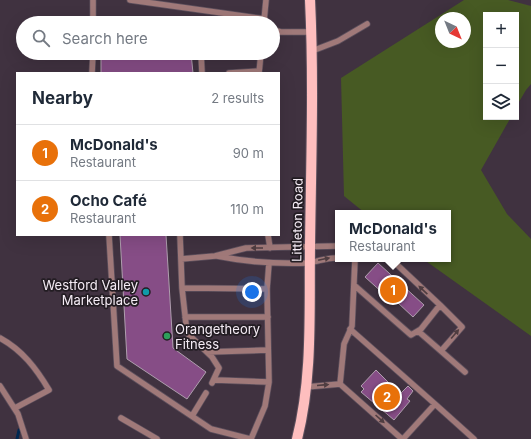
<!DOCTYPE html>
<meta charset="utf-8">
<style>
:root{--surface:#fff;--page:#f6f6f7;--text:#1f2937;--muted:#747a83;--line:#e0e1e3;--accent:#b45309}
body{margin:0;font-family:Inter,sans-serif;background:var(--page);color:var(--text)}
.controls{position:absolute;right:12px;top:12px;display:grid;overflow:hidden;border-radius:0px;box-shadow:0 4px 16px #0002}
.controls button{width:36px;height:36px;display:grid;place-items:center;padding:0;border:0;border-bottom:1px solid var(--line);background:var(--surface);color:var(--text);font:20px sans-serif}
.compass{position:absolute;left:435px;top:12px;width:36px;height:36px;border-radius:50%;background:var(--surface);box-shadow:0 4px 16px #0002;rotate:137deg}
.you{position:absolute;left:252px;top:292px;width:14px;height:14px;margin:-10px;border:3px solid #fff;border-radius:50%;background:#1a73e8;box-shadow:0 0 0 6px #1a73e833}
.badge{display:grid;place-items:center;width:26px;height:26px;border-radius:50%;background:var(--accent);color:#fff;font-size:13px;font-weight:700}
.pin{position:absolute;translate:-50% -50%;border:2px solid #fff;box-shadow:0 1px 4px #0006}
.popup{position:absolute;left:335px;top:210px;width:116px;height:52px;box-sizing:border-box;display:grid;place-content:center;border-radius:0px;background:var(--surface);filter:drop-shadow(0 1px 3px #0005);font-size:13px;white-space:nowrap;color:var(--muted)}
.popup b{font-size:15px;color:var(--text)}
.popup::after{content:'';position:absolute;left:50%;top:100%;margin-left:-8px;border:8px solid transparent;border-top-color:var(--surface)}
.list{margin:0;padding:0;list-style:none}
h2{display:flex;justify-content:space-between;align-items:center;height:52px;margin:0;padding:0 16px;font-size:17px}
h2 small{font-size:13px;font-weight:400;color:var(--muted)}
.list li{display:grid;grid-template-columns:26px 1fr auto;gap:12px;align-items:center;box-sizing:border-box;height:56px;padding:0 16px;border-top:1px solid var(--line)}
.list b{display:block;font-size:15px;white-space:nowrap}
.list p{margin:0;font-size:13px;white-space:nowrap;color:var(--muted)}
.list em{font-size:13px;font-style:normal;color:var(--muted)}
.icon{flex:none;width:22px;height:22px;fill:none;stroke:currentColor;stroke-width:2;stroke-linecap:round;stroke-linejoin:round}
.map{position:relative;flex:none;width:531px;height:439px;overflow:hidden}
.search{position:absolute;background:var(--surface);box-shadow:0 4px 16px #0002;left:16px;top:16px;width:264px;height:44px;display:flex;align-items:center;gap:10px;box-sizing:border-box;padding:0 14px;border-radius:22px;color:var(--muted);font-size:15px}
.panel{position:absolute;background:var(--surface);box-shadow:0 4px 16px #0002;left:16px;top:72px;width:264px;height:164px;border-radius:0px}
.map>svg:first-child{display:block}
</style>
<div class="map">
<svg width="531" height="439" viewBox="0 0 531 439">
<rect width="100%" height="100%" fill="#403240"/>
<path fill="#475a23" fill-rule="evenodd" d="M464 0H508L531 6V84L526 90 516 107V15H486V117H511L481 170 507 214 531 239V336L423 259H448V213H365L344 196 341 78ZM441 18H465V42H441Z"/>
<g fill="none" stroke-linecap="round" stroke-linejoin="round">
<path stroke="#002851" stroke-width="3" d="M17 439 19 430"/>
</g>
<path fill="#864d86" stroke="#af9eae" d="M101 53H191L193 73H101Z
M120 235H166L173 348 206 372 187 399 127 359Z
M378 263 424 305 413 317 397 302 395 304 365 277Z
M376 370 400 394 408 386 413 391 407 399 410 401 394 420 361 392 364 389 361 386Z"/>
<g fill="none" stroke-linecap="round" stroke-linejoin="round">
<defs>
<path id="lane" d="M130 0 265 19 267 23
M264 21 266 0
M93 23V0
M273 30 281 32H312
M312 51 338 41 367 24
M201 53 202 73
M92 73 93 53
M229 73 259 71
M259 73 261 53
M109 235 117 366 211 429 250 439
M180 235 182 288 267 289 269 382 265 406 251 439
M268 235 270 248
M217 256C247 262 277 264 307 263 318 262 327 257 338 258
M181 259 215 256 246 248 338 246
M354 285 411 335 421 329 440 305 391 259
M182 288 187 333 212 357 219 368 212 383
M267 289 269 263
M185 317H268
M350 329 435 404 403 439
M418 331 441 351 462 327 440 305
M0 338C22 350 36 368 49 390L15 408
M441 351 465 372
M207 352 268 350
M215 380 269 382
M340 384 344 344 352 326 355 259
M0 386 18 414 26 439
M306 387 340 384 402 439
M435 404 474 439
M192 416 206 393
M121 418 157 439"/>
<path id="primary" d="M297 439C313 376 309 310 310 246 311 164 314 82 310 0"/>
</defs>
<use href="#lane" stroke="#5d505d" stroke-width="7"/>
<use href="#primary" stroke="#5d505d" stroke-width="12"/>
<use href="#lane" stroke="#a07979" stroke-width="5.5"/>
<use href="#primary" stroke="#febebe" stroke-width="10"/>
</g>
<defs><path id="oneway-solid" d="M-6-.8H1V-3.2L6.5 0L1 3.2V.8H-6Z"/></defs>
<g fill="#4f3d41">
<use href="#oneway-solid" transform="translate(257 248) rotate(180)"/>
<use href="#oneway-solid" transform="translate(324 259) rotate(-12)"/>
<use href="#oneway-solid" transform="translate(423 290) rotate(-137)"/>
<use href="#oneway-solid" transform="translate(455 334) rotate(-50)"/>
<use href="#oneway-solid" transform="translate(323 385) rotate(-5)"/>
<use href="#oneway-solid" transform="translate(380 419) rotate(42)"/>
</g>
<circle fill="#0f9aa8" stroke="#231d23" stroke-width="1.5" cx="146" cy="292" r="4"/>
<circle fill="#2e9e5b" stroke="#231d23" stroke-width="1.5" cx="167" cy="336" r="4"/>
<g text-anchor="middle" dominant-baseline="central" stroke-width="3.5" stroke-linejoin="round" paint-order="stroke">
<g font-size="13" fill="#f5ecf5" stroke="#231d23">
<text transform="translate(297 220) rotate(-89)">Littleton Road</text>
</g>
<g font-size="13" fill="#f5ecf5" stroke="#231d23" text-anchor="end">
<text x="138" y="285">Westford Valley<tspan x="138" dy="15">Marketplace</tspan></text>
<text x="175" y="329" text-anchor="start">Orangetheory<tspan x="175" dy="15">Fitness</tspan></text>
</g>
</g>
</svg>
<div class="controls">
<button>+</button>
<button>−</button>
<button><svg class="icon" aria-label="layers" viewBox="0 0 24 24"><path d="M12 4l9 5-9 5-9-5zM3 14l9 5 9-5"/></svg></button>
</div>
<svg class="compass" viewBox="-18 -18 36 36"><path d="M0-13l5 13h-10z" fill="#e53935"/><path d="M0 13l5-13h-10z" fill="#747a83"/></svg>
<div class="you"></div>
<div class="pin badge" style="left:393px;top:290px;background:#e8710a">1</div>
<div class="popup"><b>McDonald's</b>Restaurant</div>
<div class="pin badge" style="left:387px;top:397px;background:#e8710a">2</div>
<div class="search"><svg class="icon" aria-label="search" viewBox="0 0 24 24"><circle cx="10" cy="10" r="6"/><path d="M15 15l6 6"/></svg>Search here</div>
<section class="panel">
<h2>Nearby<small>2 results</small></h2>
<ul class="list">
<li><span class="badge" style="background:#e8710a">1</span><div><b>McDonald's</b><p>Restaurant</p></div><em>90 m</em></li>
<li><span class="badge" style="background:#e8710a">2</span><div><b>Ocho Café</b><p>Restaurant</p></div><em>110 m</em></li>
</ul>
</section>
</div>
